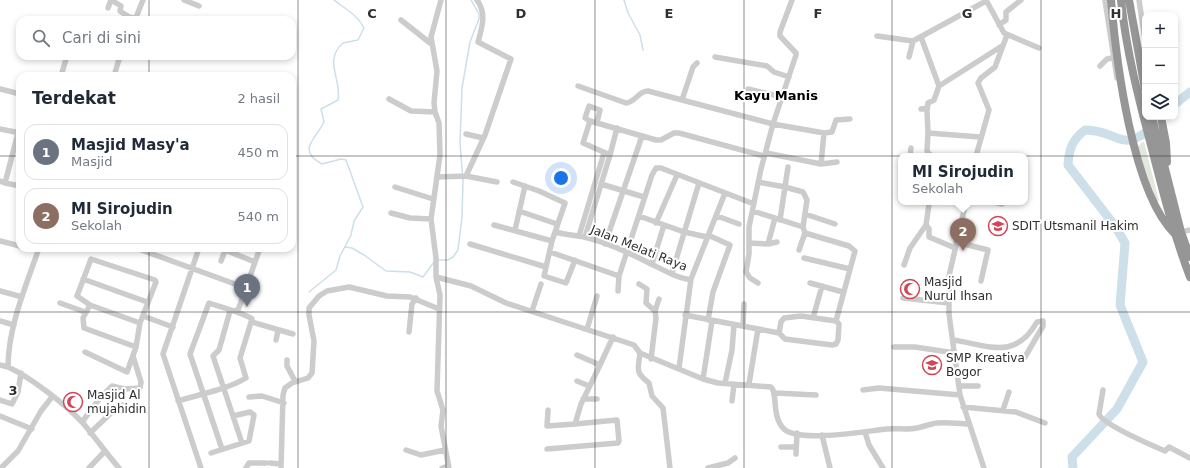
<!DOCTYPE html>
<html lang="id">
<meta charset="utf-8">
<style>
:root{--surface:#fff;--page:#f6f6f7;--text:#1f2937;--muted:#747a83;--line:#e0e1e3;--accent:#1a73e8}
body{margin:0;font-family:"DejaVu Sans",sans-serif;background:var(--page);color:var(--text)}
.controls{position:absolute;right:12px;top:12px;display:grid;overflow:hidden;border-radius:8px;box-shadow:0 2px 6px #0003}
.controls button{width:36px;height:36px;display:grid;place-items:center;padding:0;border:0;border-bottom:1px solid var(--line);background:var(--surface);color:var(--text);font:20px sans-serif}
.you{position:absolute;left:561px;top:178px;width:14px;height:14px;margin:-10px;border:3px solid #fff;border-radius:50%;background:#1a73e8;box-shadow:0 0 0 6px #1a73e833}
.badge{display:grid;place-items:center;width:26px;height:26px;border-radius:50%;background:var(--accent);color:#fff;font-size:13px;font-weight:700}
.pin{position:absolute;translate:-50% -33px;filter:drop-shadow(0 1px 2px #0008)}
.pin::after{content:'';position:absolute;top:21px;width:14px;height:12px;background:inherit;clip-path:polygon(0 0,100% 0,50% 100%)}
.popup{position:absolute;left:898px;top:153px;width:130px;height:52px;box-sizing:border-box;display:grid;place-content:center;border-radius:8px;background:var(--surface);filter:drop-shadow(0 1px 3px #0005);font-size:13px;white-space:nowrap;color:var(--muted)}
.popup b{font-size:15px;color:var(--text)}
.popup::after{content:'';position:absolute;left:50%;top:100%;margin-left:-8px;border:8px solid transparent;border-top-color:var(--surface)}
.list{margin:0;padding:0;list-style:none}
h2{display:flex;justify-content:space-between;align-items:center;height:52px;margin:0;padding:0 16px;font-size:17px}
h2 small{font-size:13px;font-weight:400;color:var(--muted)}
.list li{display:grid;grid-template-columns:26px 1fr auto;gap:12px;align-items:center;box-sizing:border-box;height:56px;margin:0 8px 8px;padding:0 8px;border:1px solid var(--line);border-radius:12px}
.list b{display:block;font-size:15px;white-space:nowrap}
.list p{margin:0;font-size:13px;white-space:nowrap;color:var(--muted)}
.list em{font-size:13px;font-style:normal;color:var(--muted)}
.icon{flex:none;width:22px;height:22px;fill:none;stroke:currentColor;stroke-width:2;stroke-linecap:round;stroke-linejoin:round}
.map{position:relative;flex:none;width:1190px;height:468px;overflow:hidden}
.search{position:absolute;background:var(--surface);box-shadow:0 2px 6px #0003;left:16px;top:16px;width:280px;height:44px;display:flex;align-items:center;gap:10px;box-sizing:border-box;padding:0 14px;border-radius:12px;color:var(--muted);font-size:15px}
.panel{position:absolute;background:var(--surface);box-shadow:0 2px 6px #0003;left:16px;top:72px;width:280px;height:180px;border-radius:12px}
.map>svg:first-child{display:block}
</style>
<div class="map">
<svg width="1190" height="468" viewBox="0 0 1190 468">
<rect width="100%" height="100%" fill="#fff"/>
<path fill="#e3e8dc" d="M1142 142H1144L1159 201H1157L1137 148Z"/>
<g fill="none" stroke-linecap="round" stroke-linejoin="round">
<path stroke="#cddfe8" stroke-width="1.5" d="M624 0 628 13 640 35 643 50
M345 247 352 248 364 255 386 271 410 272 423 277 434 262
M437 260H448L453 257 458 250 462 217 463 181 460 143 462 88 470 42 479 19V14L471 0
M309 292 336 270 340 256 351 235 354 221 363 207 346 160 341 159 322 164C296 150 316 139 324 122L321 109 338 100C342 80 323 60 343 43L358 40 364 28C357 14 345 9 334 0"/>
<path stroke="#cddfe8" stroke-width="9" d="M1175 104 1190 92
M1073 468 1072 457 1117 409 1143 362 1120 305 1125 243 1115 226 1068 165C1069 149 1072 140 1085 130 1120 130 1119 155 1153 127"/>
<path stroke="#ccc" stroke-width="5.5" d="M184 0 199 6
M441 0 431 37 437 71 434 103 435 112 439 123 440 155 431 219 436 258V277L440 295 437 391 443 410 441 426 449 468
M986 0 1004 33 1039 48
M1105 0 1117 78
M1139 0 1145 40
M108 8 111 0 121 6 120 11 129 17 135 18
M135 20 143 0
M401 20 430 43
M999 25 1006 20V12L1021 0
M877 36 913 41 986 1
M921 37 939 86
M715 57 767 66 774 72 789 77
M909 57 913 41
M1100 66 1107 59 1112 58
M61 76 67 56
M114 76 120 56
M578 86 626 103C636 102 638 91 648 91L773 124 824 133 821 164 766 153
M0 89 20 94
M748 89 782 97
M389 99 411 111 435 112
M682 100 693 67 697 63
M921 109 927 108
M590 121 583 143 608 154
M597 122 600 110 589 106 585 118 590 121 656 140H661L674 133H679L764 156
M0 129 20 133
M824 133 832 132 836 120 850 119
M928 133 927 151 931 156
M466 134 483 138
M980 137 928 133 927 111 928 103 934 100 939 86 1002 46
M910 156 911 148
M976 156 989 110 978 83 981 78 995 67 1007 35
M821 164 837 162
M466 176 485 135 511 59 478 42C482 27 487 14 477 0
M438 177 466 176 497 182
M0 181 5 183 18 133
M513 182 539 191 565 203 552 241 544 276 566 283 575 260
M758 182 785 187 803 192 807 200 803 227
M5 183 20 186
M601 184 644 197
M395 187 433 199
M966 202 949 276V314L960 395 984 468
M994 202 1002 204
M929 204 926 225 929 229V237L955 248
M519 211 557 224
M753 211 803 227 805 233 799 250
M391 213 410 218 431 219
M805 214 835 224
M639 216 684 232 707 237
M717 216 739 224
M780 220 788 167
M656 223 677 175
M494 225 552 241
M515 230 525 186
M556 232C566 235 575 235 584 237 607 242 632 254 653 265 662 269 682 281 691 279
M1181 232 1190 230
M579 236 604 153
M585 237 610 155 617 128
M0 241 20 246
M956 242 988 250 981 281
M749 243 768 244 775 218
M470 244 546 267
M605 244 642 136
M768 244 777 242
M629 246 655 255
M30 248 38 250
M39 248C26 286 8 327 8 367 30 377 65 404 82 422 95 437 106 453 119 468
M136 248 246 288
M199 248 163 354 201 468
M225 250 255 262
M550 252 619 276
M804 258 850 269
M221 261 226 248
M652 264 664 225
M904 265 910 248 926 225
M672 273 699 183
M436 277 471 286 506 303 634 345 640 353C638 370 635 372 649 383L652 396 663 408 670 468
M83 279 147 302
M758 283 750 278 746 272 749 254V227L761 169 773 124 796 55V53L780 36V32L792 0
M810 283 843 292
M639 284 647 289 646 303 655 311 656 318 651 359
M0 291 22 297
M618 291 619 276 652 175 656 168H661L754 204
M903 298 949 303
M60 303 85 312
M90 305 83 318 84 328 136 347
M230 311 219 350 213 356 242 443
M233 311 238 310 241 302 260 248
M532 311 541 284
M655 311 659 299
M685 315 779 333 781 322 784 318 801 316 836 321
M143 316 173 327
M813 318 822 286
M708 320 713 292 730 245 708 235
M0 321 14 325
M252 322 293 334
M743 326 744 304
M587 329 597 296
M409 332 412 304 416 298
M779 333 785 339 832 345 836 344 838 340 839 324 836 321 855 251 849 246 805 233
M276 340 278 331
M953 340C988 345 1015 361 1037 322L1043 321V326L1025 357
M894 347H915L955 353
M85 352 127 372 136 347 140 323 156 282 155 280 91 259 77 296 90 305 140 323
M640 353 703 379 718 383 771 387C778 393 771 416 784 429 798 443 867 431 887 429 897 428 907 430 917 428 922 427 927 425 932 424 943 421 957 424 969 424
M577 355 600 365 613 337
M287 360V366L295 381
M0 365 8 367
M679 368 691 279 725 193
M703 379 712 321
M577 381 589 386
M725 383 732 350 734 325
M749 384 758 329
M959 386H978
M863 390 879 388 960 395
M1103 390 1099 414C1102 424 1153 446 1165 451L1169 447 1190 458
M775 393 816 395
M249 397 262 396 284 403
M583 399H597
M0 400 12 404 18 392 21 373
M178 401C200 394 226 390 246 378L240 358 252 319C244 313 220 307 209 303L190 354 222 449
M732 401 734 384
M963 407 1016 412 1045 423
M548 410 547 426 575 424 581 404 600 365
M1003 410 1009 392
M0 416 32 429
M82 422 100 398 112 386 124 389 140 388 141 382 133 356
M865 432 869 445 883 468
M90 433 111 413 123 405
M822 435 830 468
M781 447H796
M547 449 618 443 619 441 617 420 575 424
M406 450 421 455 445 450
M211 453 249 441 254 415 250 412 233 416
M796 454 797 433
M270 463 281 464
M1 468 18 451 41 411 52 397
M89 468 105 451
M246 468 249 463H266
M281 468 283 395 285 388 292 383 308 378 312 373 314 341 309 315V308L319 296 327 291 349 287 387 296 410 297 439 309
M442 468 448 466
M708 468 728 463 735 458"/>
<path stroke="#969696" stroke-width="8" d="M1111 0C1116 59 1132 193 1175 234
M1121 0C1126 50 1139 100 1152 149 1163 192 1174 235 1190 277
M1129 0 1145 89
M1152 117 1181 232 1190 257
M1161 117 1166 143 1167 162"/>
</g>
<path fill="none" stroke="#2f2f2f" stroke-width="1" stroke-opacity="0.55" d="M149 0V20M298 0V468M446 0V468M595 0V468M744 0V468M892 0V468M1041 0V468M149 56V76M0 156H20M292 156H1190M149 248V468M0 312H1190"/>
<defs>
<symbol id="school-ring" viewBox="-11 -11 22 22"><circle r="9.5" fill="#fff" stroke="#d24557" stroke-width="1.5"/><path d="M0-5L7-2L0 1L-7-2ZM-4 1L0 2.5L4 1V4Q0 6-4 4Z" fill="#d24557"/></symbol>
<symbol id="mosque-ring" viewBox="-11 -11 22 22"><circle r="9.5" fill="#fff" stroke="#d24557" stroke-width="1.5"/><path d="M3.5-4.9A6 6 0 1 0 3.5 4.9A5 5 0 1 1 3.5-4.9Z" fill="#d24557"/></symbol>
</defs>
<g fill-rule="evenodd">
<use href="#school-ring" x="987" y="215" width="22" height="22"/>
<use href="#mosque-ring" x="899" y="278" width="22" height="22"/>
<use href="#school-ring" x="921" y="354" width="22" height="22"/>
<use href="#mosque-ring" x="62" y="391" width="22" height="22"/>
</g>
<g text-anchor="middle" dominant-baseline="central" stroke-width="4" stroke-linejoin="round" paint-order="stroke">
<g font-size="12" fill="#2f2f2f" stroke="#fff" text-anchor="start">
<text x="1012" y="226">SDIT Utsmanil Hakim</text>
<text x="924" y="282">Masjid<tspan x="924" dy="14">Nurul Ihsan</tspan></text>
<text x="946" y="358">SMP Kreativa<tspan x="946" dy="14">Bogor</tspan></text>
<text x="87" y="395">Masjid Al<tspan x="87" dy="14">mujahidin</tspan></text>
</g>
<g font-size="12" fill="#2f2f2f" stroke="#fff">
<text transform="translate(639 248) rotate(22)">Jalan Melati Raya</text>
</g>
<g font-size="13" font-weight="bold" fill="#000" stroke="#fff">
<text x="776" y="95">Kayu Manis</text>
</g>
</g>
<g font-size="13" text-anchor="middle" font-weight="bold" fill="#2f2f2f" stroke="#fff" stroke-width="4" stroke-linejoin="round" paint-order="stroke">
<text x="372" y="18">C</text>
<text x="521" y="18">D</text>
<text x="669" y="18">E</text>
<text x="818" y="18">F</text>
<text x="967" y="18">G</text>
<text x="1116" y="18">H</text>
<text x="13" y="395">3</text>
</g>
</svg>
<div class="controls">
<button>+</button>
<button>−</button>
<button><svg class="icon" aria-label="layers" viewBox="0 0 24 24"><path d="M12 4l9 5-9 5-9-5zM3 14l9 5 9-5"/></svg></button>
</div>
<div class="you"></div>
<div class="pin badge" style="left:247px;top:307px;background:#6b7280">1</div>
<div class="pin badge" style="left:963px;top:251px;background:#8d6e63">2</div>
<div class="popup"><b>MI Sirojudin</b>Sekolah</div>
<div class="search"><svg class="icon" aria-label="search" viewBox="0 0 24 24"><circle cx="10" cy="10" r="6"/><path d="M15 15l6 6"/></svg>Cari di sini</div>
<section class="panel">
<h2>Terdekat<small>2 hasil</small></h2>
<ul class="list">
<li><span class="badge" style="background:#6b7280">1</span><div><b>Masjid Masy'a</b><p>Masjid</p></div><em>450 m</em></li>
<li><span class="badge" style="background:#8d6e63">2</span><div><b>MI Sirojudin</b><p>Sekolah</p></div><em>540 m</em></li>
</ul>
</section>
</div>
